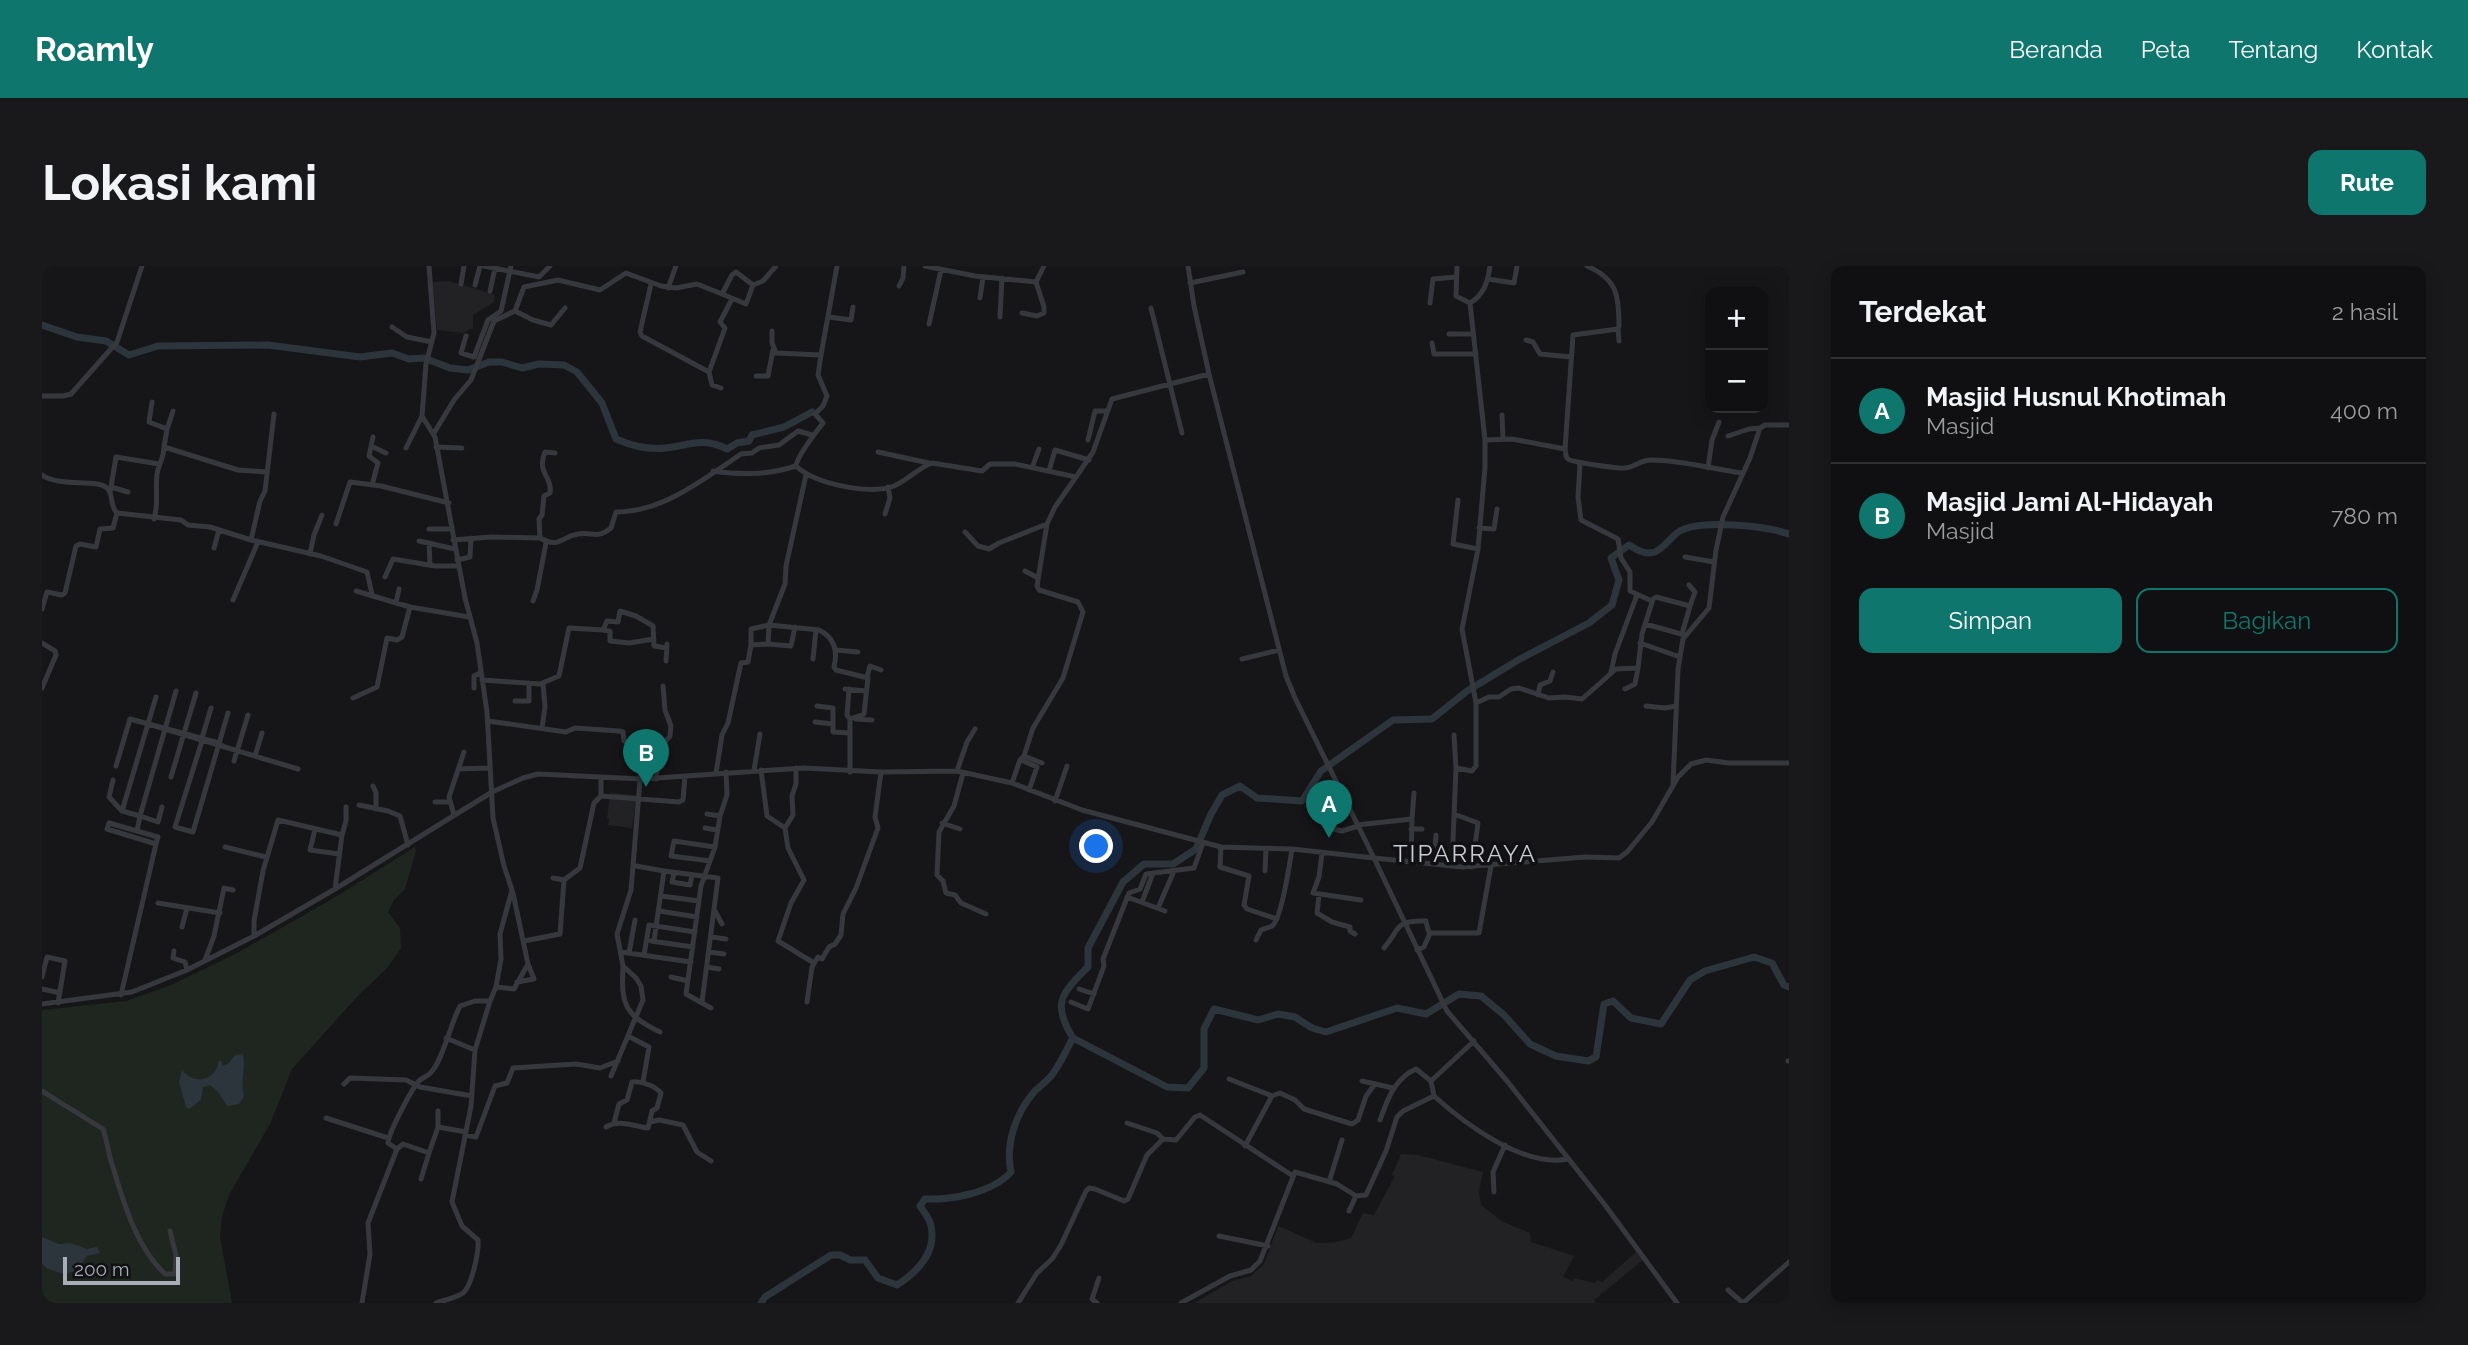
<!DOCTYPE html>
<html lang="id">
<meta charset="utf-8">
<style>
:root{--surface:#101012;--page:#19191b;--text:#f1f3f6;--muted:#9c9d9f;--line:#303032;--accent:#0f766e}
body{margin:0;font-family:Raleway,sans-serif;background:var(--page);color:var(--text)}
.controls{position:absolute;right:21px;top:21px;display:grid;overflow:hidden;border-radius:14px;box-shadow:0 4px 18px #0003}
.controls button{width:63px;height:63px;display:grid;place-items:center;padding:0;border:0;border-bottom:2px solid var(--line);background:var(--surface);color:var(--text);font:35px sans-serif}
.scale{position:absolute;left:21px;bottom:18px;width:117px;box-sizing:border-box;padding-left:7px;border:4px solid #a8adb8;border-top:0;font-size:19px;line-height:24px;white-space:nowrap;color:#a8adb8;-webkit-text-stroke:5px #111113;paint-order:stroke}
.you{position:absolute;left:1055px;top:581px;width:24px;height:24px;margin:-18px;border:5px solid #fff;border-radius:50%;background:#1a73e8;box-shadow:0 0 0 10px #1a73e833}
.badge{display:grid;place-items:center;width:46px;height:46px;border-radius:50%;background:var(--accent);color:#fff;font-size:23px;font-weight:700}
.pin{position:absolute;translate:-50% -58px;filter:drop-shadow(0 2px 4px #0008)}
.pin::after{content:'';position:absolute;top:37px;width:24px;height:21px;background:inherit;clip-path:polygon(0 0,100% 0,50% 100%)}
.list{margin:0;padding:0;list-style:none}
h2{display:flex;justify-content:space-between;align-items:center;height:91px;margin:0;padding:0 28px;font-size:30px}
h2 small{font-size:23px;font-weight:400;color:var(--muted)}
.list li{display:grid;grid-template-columns:46px 1fr auto;gap:21px;align-items:center;box-sizing:border-box;height:105px;padding:0 28px;border-top:2px solid var(--line)}
.list b{display:block;font-size:26px;white-space:nowrap}
.list p{margin:0;font-size:23px;white-space:nowrap;color:var(--muted)}
.list em{font-size:23px;font-style:normal;color:var(--muted)}
.actions{display:flex;gap:14px;padding:21px 28px}
.actions a{flex:1;padding:16px 0;border:2px solid var(--accent);border-radius:14px;text-align:center;font-size:24px;color:var(--accent)}
.actions .main{background:var(--accent);color:#fff}
.map{position:relative;flex:none;width:1747px;height:1037px;overflow:hidden;border-radius:14px}
header{display:flex;align-items:center;gap:42px;box-sizing:border-box;height:98px;padding:0 35px;background:var(--accent);color:#fff}
header strong{font-size:33px}
nav{display:flex;gap:38px;margin-inline-start:auto;font-size:24px}
.intro{display:flex;align-items:center;justify-content:space-between;box-sizing:border-box;height:168px;padding:0 42px}
h1{margin:0;font-size:49px}
.button{padding:18px 32px;border-radius:14px;background:var(--accent);color:#fff;font-size:24px;font-weight:700}
main{display:flex;gap:42px;padding:0 42px}
aside{flex:1;background:var(--surface);border-radius:14px;box-shadow:0 4px 18px #0003}
.map>svg:first-child{display:block}
</style>
<header>
<strong>Roamly</strong>
<nav><a>Beranda</a><a>Peta</a><a>Tentang</a><a>Kontak</a></nav>
</header>
<div class="intro"><h1>Lokasi kami</h1><a class="button">Rute</a></div>
<main>
<div class="map">
<svg width="1747" height="1037" viewBox="0 0 1747 1037">
<rect width="100%" height="100%" fill="#161618"/>
<path fill="#222225" d="M406 15 452 28V36L431 49V62L421 67 395 64 391 16Z
M568 527 595 529 590 562 566 559 567 553H565Z
M1359 888 1376 889 1441 906 1437 926 1439 939 1461 956 1488 967 1489 976 1532 990 1521 1011 1531 1015 1533 1012 1552 1017 1556 1014 1560 1016 1594 986 1601 994 1552 1034 1554 1037H1152L1190 1015 1209 1010 1222 998 1236 960 1275 977H1290L1309 972 1321 947 1332 949 1353 910 1350 909Z"/>
<path fill="#1e261f" d="M373 581 374 585 363 623 352 634 346 646 358 662 359 682 346 701 313 733 250 803 228 858 187 929 180 951 178 971 190 1037H0V744L84 735 129 719 197 686 290 633Z"/>
<path fill="#2c353c" d="M201 788C204 802 198 817 202 830L197 838 185 840 176 826 168 819 161 821 159 834 147 843 144 841 137 816 140 804C153 820 174 815 177 794L180 796V800L186 798 193 789Z
M0 971 17 978 28 977 45 983 55 981 58 987 45 990 34 1005 22 1008 6 1003 0 998Z"/>
<g fill="none" stroke-linecap="round" stroke-linejoin="round">
<path stroke="#2c353c" stroke-width="7" d="M0 59 35 71 64 75 87 89 116 80 226 79 318 91 350 87 367 93 382 92 408 102 426 104 447 96H460L480 102 497 98 522 99 535 106 560 137 574 173C590 180 606 184 624 182 648 179 661 171 685 183L695 177 707 175 710 169 742 161 770 146
M1747 268C1724 260 1660 253 1638 265 1629 270 1623 282 1613 286 1603 289 1595 284 1587 279L1569 292 1577 314 1570 339 1547 357 1478 393 1425 425 1390 453 1351 454 1279 505 1260 535 1215 532 1198 520 1180 529 1169 548 1154 583 1131 598H1102L1081 616 1046 682V701C1020 727 1009 737 1031 772L1125 821 1146 822 1162 802V763L1172 743 1216 754 1236 748 1253 751 1270 762 1284 766 1355 742 1384 748 1417 728 1439 730 1462 749 1488 778 1514 790 1546 795 1554 791 1562 738 1571 735 1589 752 1619 758 1648 714 1663 705 1712 691 1730 697 1742 719 1747 721
M719 1037 723 1031 789 989H798L808 994H823L836 1012 855 1019C875 1006 895 987 889 960 888 953 882 946 878 940L883 933C910 934 950 927 969 906 963 878 974 846 993 825 998 820 1004 816 1009 810 1018 799 1024 784 1031 772"/>
<path stroke="#37383d" stroke-width="5" d="M387 0 392 67 384 98 380 150 393 171 423 332 435 377 445 446 451 552 462 600 470 624 458 668 459 693 454 721 448 735 433 784 429 840 410 936 420 960 436 974C437 985 430 1020 421 1027 414 1032 402 1034 394 1037
M442 0 497 11 508 0
M883 0 933 10 994 16 1002 0
M1146 0 1152 40 1167 108 1244 410 1253 432 1332 592 1420 601 1543 591 1577 592 1585 586 1610 556 1636 511 1649 498 1664 494 1687 497H1747
M1446 13 1472 17 1475 0
M1148 17 1201 6
M419 18 422 0
M609 18 598 66 600 70 667 106
M433 19 438 0
M857 20 861 12 862 0
M626 22 634 0
M448 25 453 2
M680 28 704 38 711 19 721 15 734 0
M938 32 941 11
M1388 37 1391 13 1414 11
M1428 37C1442 29 1446 15 1448 0
M1109 42 1140 167
M473 45 491 54 509 59 523 42
M980 47 995 50 1002 47V41L994 16
M787 51 809 54 811 41
M958 51 960 12
M887 58 899 4
M350 61 365 71 390 76
M1576 63 1577 75
M730 65V77L734 87 779 89 776 109 785 130 781 140 773 148 781 157C774 166 755 190 754 200
M1407 68H1431
M424 70 419 87 432 91 446 54 459 45 469 0
M1484 74 1491 76 1498 88 1529 91
M1390 77 1392 88H1434
M779 89 795 0
M714 110H726L731 84
M679 122 670 119 667 106 683 62 678 56 690 33
M0 130H21L29 128 75 76 100 0
M110 136 107 156 125 163 122 181 196 204 225 206
M232 148 223 225 218 235 209 274 279 290 325 306 330 328
M1460 149 1461 173
M125 163 131 145
M392 167 412 134 429 114 452 55 473 45 482 21 516 14 558 24 584 7 619 20 634 22 655 18 680 28 690 9 694 6 711 19
M1686 170 1707 163 1718 162
M1046 174 1053 145H1065
M1443 174 1470 173 1523 183C1524 187 1523 191 1526 193 1529 196 1577 203 1583 202 1593 201 1599 194 1609 194 1639 194 1671 203 1700 207
M329 180 344 187
M394 181 420 182
M364 182 380 150
M1523 183 1531 69 1576 63 1577 60C1577 29 1575 13 1545 0
M836 186 887 197
M1538 198 1536 231 1539 254 1576 273 1579 292 1588 306V325L1610 335
M754 200C773 218 827 229 852 220 866 214 876 202 890 197L940 205 948 198H973L1034 211 1051 186 1070 133 1167 108
M990 202 997 183
M1666 202 1670 174 1677 156
M671 205C700 209 726 209 754 200
M1007 205 1013 184 1047 194
M0 209C19 222 54 212 65 222 72 228 67 239 75 247L139 254 146 259 168 261 209 274
M330 219 336 197 327 190 331 171
M69 221 86 226
M68 227 74 191 117 198
M1416 234 1411 278 1436 283
M843 248 848 232 846 221
M112 253C117 237 113 224 115 208 117 198 122 191 122 181
M294 258 308 216 339 220 407 237
M1437 262 1452 263 1455 243
M387 263H409
M923 266 936 280 947 283 957 277 1005 258
M498 272C519 283 517 271 536 268 550 265 554 274 569 262L574 246C621 246 662 213 699 188L710 187 717 182 737 179 756 165 770 169
M411 274 449 271 498 272 497 253 500 249 502 230 508 227C511 211 494 207 503 186L513 187
M377 275 413 283
M387 277 388 299
M172 282 177 264
M268 288 272 269 280 249
M1643 291 1672 296
M415 294 428 291 429 272
M983 305 996 312
M343 311 351 293 393 300H416
M314 325 368 341 427 351
M191 334 216 276
M491 335 495 324 504 277
M354 337 357 323
M0 343 5 326 20 329 23 327 34 280 38 278 54 281 58 263 71 262 75 247
M1603 358 1643 369
M560 364 568 365V375L587 377 612 373
M1640 368 1648 340
M0 377 13 385 14 389 0 422
M1598 377 1638 391
M726 378 749 380 753 361
M709 379V363L727 359 777 364C793 372 796 385 792 401L794 404 826 412 822 448 808 453
M794 384 816 386
M771 393 774 364
M1200 393 1237 384
M624 395 625 378
M1569 406 1573 388 1595 329
M825 411 828 400 839 404
M440 414 498 418 517 410 527 362 561 364 565 355 576 356 578 345 594 350 611 360 612 380 625 382
M432 422V410L438 407
M803 423 824 425
M807 423 805 449 808 453V506
M1583 423 1593 418 1596 402
M1496 429 1498 419 1508 415 1511 406
M311 432 335 421 345 372 355 374 360 371 368 341
M473 435H487V417
M1434 437 1447 431H1457L1469 423 1477 422 1507 432 1523 431 1540 433 1574 403 1596 402 1600 368 1611 333 1614 331 1648 340 1653 326 1647 319
M775 440 791 442V466L808 467
M1604 440 1623 442 1634 440
M814 453 830 454
M446 455 524 466 533 462 577 465 581 466 582 475 601 478 589 624 575 668 581 700 594 712 599 720 601 734 569 810
M773 456 791 458
M500 462 503 441 501 417
M1412 469 1414 502
M160 472 169 442
M160 475 133 561 151 566 186 447
M182 481 177 477 103 457 256 503
M213 490 220 467
M982 490 1000 497
M979 494 995 501 987 524
M192 495 206 449
M74 500 88 453 103 457
M416 503 447 502
M712 504 718 468
M719 504 725 550 743 562 746 582 762 614 749 637 736 675 772 697
M915 505 925 476 933 463
M674 507 680 469 686 457 699 397 706 396 709 379 726 378 727 359 743 318 744 300 764 209
M921 507 912 540 897 566 895 609 901 615 904 627 913 629 919 637 944 648
M129 511 154 427
M614 513 616 485 628 470 629 460 623 444 621 420
M71 514 67 531 80 545
M970 517 978 494 982 490 991 462 1021 412 1041 346 1036 336 997 324 995 320 1005 258 1013 241 1034 211
M1631 518 1636 403 1641 373 1667 342 1674 284 1681 251 1708 192 1718 162 1723 159H1747
M331 520 334 527V543
M559 530 637 536 641 534 643 510
M1013 535 1025 500
M393 536H408
M317 539 346 545 358 550 366 579
M120 541 116 556 98 550 134 425
M1277 541 1299 526
M665 548 678 550
M1412 548 1436 557 1430 601
M412 549 407 531 422 486
M1370 553 1372 527
M67 557 116 571 114 578 65 563Z
M900 557 918 563
M1315 559 1370 553 1369 596
M663 562 675 564
M743 562 751 549 750 530 754 518V502
M273 563 268 584 297 588
M1291 563 1300 565 1316 560
M1369 563H1380
M95 565 98 550 80 545 114 431
M300 569 304 555V541
M183 581 224 591
M1179 581 1178 601 1207 610 1202 639 1205 643 1235 653
M1280 587 1277 611 1271 627 1319 634
M668 595 629 590 632 575 673 581
M1392 598 1394 569
M594 600 622 605
M1410 600 1414 502 1430 505 1434 500V437L1420 363 1436 283 1443 201V174L1428 37 1414 30 1415 0
M1223 605 1224 583
M632 607 630 616 648 619 650 609
M511 612 522 614 538 602 552 537 559 530V513
M1277 629 1275 647 1290 656 1308 661V665L1313 668
M619 630 657 635
M1085 631 1123 645
M1100 636 1111 607
M116 637 178 647
M1116 642 1132 605
M617 645 655 651
M673 645 680 658
M140 661 145 642
M212 670V655L221 605 236 554 300 569 293 623
M669 671 684 673
M1214 674 1219 664C1223 662 1227 662 1230 660 1239 654 1248 596 1250 583
M482 675 518 668 522 614
M609 675 651 681
M612 675 622 605 676 612 660 736
M1342 682C1359 663 1351 654 1384 655L1386 664 1388 667H1437L1449 600
M1375 684 1382 681 1388 667
M132 685 131 692 143 696 145 704
M579 686 649 696
M667 686 682 688
M587 687 593 654
M602 689 607 659 653 666
M163 694 172 670 182 622 191 624
M581 700C579 738 582 749 618 766
M665 701 677 703
M0 711 5 691 23 695 16 737
M629 711 646 715
M475 716 492 713 486 698
M454 721 472 723 486 698 471 627
M0 723 18 727
M1037 723 1052 728
M79 729 114 578
M765 736 770 701 776 691 780 693 787 681 793 678 799 669 801 648 814 622 836 562 833 551 839 506
M1029 736 1046 743 1062 700 1061 693 1087 627 1098 623 1104 608 1152 602 1161 577
M0 738 90 726 145 704 212 670 293 623 450 526 481 512 496 508 600 513 762 502 839 506 915 505 970 517 1040 544 1179 581 1250 583 1332 592 1405 745 1465 815 1563 939 1635 1037
M669 742 644 728 659 620 673 581 678 550 685 529 684 506
M586 770 607 781 601 816
M404 772 433 784
M1746 795H1747
M1187 813 1230 830 1238 827 1253 834 1262 843 1310 858 1316 854 1324 830 1333 818
M1320 815 1351 822
M302 818 308 812 364 814 378 821 430 830
M0 825 61 863C65 874 66 885 69 895 81 934 93 980 123 1008H133L134 989 128 965
M1392 830C1423 858 1482 902 1526 893
M1392 830 1389 815 1432 775
M284 852 346 872
M1338 854C1345 834 1353 812 1374 803L1389 815
M608 856 617 854 641 859 655 886 669 895
M396 861 424 866
M564 861C577 853 591 860 606 862L610 845 615 842 619 827C613 820 600 815 590 816L585 834 577 838 572 857
M423 869 434 871 453 820 465 817 471 802 534 798 558 802 576 795
M1121 873 1134 874 1153 851 1158 849 1251 910
M1203 880 1230 830
M355 883 346 877C346 868 370 822 377 815 381 811 387 810 390 805 400 795 409 757 418 740L433 735H448
M379 913 387 887
M1287 916 1300 874
M1452 926 1451 906 1463 879
M1307 945 1314 930
M1177 970 1226 980
M1686 1024 1701 1037
M320 1037 328 988 326 957 355 883 361 878 387 887 396 861V845
M976 1037 995 1007 1010 993 1019 979 1044 925 1047 922 1053 923 1082 935 1086 933 1105 889 1121 873 1115 867 1085 857
M1055 1037 1050 1033 1057 1012
M1139 1037 1188 1010 1209 1004 1218 995 1253 906 1295 918 1314 930 1324 929 1344 885 1355 851 1361 845 1392 830
M1701 1037 1747 996"/>
</g>
<g text-anchor="middle" dominant-baseline="central" stroke-width="7" stroke-linejoin="round" paint-order="stroke">
<g font-size="24" letter-spacing="2" fill="#c9ccd4" stroke="#111113">
<text x="1423" y="587">TIPARRAYA</text>
</g>
</g>
</svg>
<div class="controls">
<button>+</button>
<button>−</button>
</div>
<div class="scale">200 m</div>
<div class="you"></div>
<div class="pin badge" style="left:1287px;top:572px">A</div>
<div class="pin badge" style="left:604px;top:521px">B</div>
</div>
<aside>
<h2>Terdekat<small>2 hasil</small></h2>
<ul class="list">
<li><span class="badge">A</span><div><b>Masjid Husnul Khotimah</b><p>Masjid</p></div><em>400 m</em></li>
<li><span class="badge">B</span><div><b>Masjid Jami Al-Hidayah</b><p>Masjid</p></div><em>780 m</em></li>
</ul>
<div class="actions"><a class="main">Simpan</a><a>Bagikan</a></div>
</aside>
</main>
